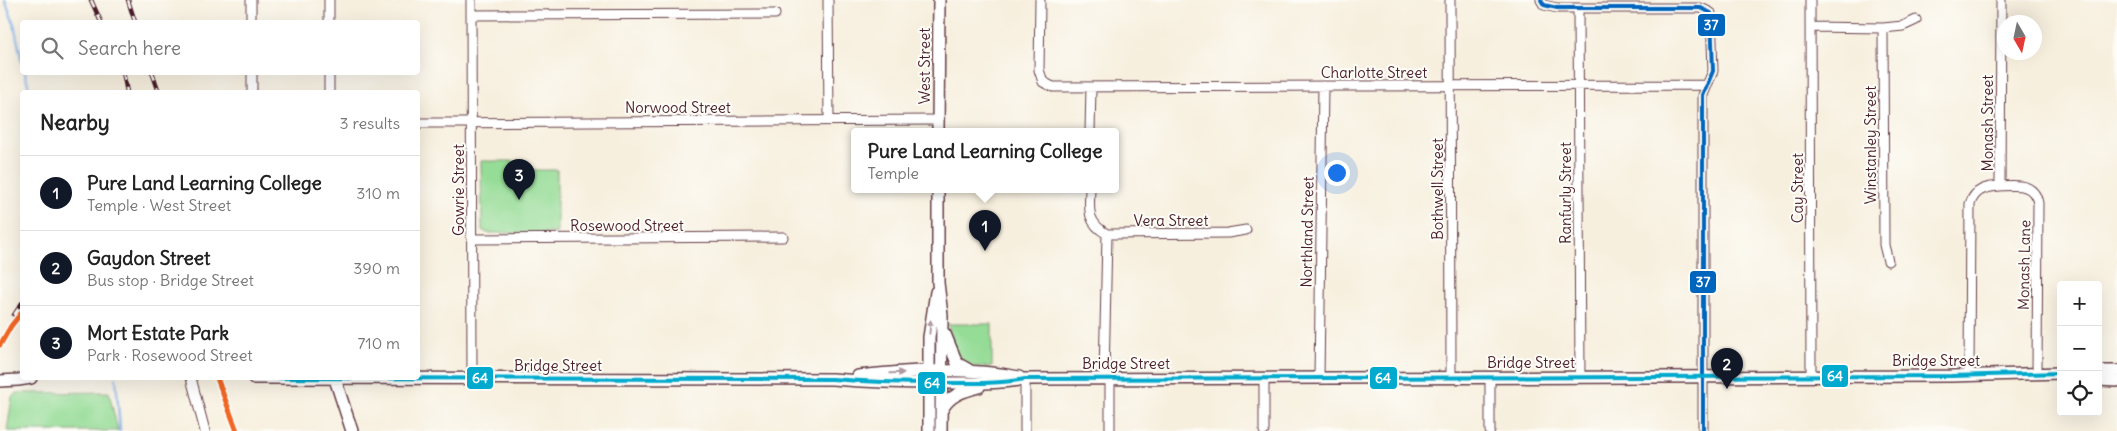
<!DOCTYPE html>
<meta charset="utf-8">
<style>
:root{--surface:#fff;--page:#f6f6f6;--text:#222;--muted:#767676;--line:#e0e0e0;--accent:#111827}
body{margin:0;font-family:Delius,sans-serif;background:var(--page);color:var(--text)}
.controls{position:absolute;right:15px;bottom:15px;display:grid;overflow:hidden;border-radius:5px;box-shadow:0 5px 20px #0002}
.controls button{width:45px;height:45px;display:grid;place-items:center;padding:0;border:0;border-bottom:1px solid var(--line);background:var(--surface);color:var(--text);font:25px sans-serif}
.compass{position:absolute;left:1997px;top:15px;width:45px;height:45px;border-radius:50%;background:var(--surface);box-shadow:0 5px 20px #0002;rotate:171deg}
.you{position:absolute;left:1336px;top:172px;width:18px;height:18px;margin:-12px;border:4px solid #fff;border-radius:50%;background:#1a73e8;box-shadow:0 0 0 8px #1a73e833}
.badge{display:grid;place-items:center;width:32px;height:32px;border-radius:50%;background:var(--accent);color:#fff;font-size:16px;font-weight:700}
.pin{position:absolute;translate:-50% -41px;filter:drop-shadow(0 1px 2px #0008)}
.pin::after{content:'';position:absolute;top:26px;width:18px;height:15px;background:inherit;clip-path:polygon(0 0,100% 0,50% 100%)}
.popup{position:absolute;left:851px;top:128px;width:268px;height:65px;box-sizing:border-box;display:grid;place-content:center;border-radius:5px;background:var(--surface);filter:drop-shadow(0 1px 4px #0005);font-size:16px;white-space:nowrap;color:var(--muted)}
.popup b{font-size:19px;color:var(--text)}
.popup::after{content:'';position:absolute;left:50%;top:100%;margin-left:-10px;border:10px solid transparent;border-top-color:var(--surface)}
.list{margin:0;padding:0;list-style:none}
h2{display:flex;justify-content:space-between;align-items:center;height:65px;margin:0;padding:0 20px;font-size:21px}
h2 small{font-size:16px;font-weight:400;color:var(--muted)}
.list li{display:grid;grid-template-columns:32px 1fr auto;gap:15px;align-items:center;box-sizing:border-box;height:75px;padding:0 20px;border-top:1px solid var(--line)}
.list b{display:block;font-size:19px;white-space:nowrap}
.list p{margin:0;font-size:16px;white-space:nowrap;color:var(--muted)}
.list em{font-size:16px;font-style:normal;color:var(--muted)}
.icon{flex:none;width:28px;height:28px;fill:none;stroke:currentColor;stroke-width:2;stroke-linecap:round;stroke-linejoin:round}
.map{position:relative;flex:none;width:2117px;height:431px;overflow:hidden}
.search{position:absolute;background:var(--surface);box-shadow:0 5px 20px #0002;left:20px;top:20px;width:400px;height:55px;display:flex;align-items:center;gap:12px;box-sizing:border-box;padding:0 18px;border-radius:5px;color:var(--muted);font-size:19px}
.panel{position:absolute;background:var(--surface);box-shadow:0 5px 20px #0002;left:20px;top:90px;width:400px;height:290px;border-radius:5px}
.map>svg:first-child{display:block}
</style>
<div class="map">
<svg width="2117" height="431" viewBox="0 0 2117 431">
<rect width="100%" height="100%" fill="#fdfcf7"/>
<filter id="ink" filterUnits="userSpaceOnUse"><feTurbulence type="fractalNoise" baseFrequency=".02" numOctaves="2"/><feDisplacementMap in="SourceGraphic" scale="10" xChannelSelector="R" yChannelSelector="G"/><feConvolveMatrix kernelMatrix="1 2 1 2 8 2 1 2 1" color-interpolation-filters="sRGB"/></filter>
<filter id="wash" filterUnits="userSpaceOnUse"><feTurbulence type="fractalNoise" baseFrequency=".0096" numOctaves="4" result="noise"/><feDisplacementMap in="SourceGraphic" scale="20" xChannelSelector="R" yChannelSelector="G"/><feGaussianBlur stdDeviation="1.12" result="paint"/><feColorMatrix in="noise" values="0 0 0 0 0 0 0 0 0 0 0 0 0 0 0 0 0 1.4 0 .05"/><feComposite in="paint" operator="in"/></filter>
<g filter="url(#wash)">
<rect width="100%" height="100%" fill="#f7efde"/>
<path fill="#95dc96" stroke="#707e60" d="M481 161H515V169L517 170H557V233H487L482 230Z
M948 324H992V367H974L960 361 952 341Z
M109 392 118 431H7L12 397 17 393Z"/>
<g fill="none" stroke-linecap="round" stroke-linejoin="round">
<path stroke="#77ace5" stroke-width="2.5" d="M5 0 14 24 22 62
M25 72 30 92
M116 378 120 431"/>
</g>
</g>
<g filter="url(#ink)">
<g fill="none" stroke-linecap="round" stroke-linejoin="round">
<defs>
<path id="minor" d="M251 0V22
M329 0V22
M471 0 472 380
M828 0 829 120
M1040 0 1039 70 1043 82 1053 87 1707 85
M1450 0 1451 377
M1541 0 1544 5 1557 8H1701L1711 13 1713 71 1703 95V431
M1810 0 1811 375
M1578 8 1580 377
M471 15 775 14
M1810 27 1883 28 1884 245 1888 261
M1883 28 1903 26 1916 20
M252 72V92
M329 72V92
M418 123 938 120
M1090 132 1091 87
M2000 186C2018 185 2034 183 2038 203L2037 374
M1090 190C1089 210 1087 223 1107 234L1228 233 1246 230
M472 239 783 237
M1969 375 1970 204C1975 189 1986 187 2000 186L2001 0
M1490 377V431
M191 378 205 431
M1104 378 1107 234
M1319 378 1323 86
M1025 431V379
M1110 431V379
M1264 431V378"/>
<path id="major" d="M938 132 939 0
M938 190V283L942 315 941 431
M945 334 957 363 969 370
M2098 371H2117
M858 376C909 370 969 367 1019 377
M254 378 832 379C868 382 904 383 940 383 969 383 997 384 1025 379L1951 376 2061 373
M335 379 352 431
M2098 380 2117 381
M0 381 18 380 31 378
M942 410C949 395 964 391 979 387
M929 431V337L936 292"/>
</defs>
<use href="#minor" stroke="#643e46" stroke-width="11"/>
<use href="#major" stroke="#643e46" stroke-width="14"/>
<use href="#minor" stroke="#fff" stroke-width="9"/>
<use href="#major" stroke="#fff" stroke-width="11"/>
<defs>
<path id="rail" d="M91 0 101 22
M128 0 135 22
M123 72 127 92
M152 72 159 92
M14 315 22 303
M0 345 11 326 22 312
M217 378 220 386"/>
</defs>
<use href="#rail" stroke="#4a1f2b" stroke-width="4.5"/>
<use href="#rail" stroke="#fdfcf7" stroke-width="2.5" stroke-dasharray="8" stroke-linecap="butt"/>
<defs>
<path id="bus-1" d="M1541 0 1544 5 1557 8H1701L1711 13 1713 71 1703 95V431"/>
<path id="bus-2" d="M254 378 832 379C868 382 904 383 940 383 969 383 997 384 1025 379L1951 376 2061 373"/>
</defs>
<use href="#bus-1" stroke="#fdfcf7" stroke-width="8"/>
<use href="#bus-2" stroke="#fdfcf7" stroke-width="8"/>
<use href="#bus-1" stroke="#0065bd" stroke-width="4"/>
<use href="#bus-2" stroke="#00a9ce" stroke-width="4"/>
<defs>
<path id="rail-1" d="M0 345 11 326 22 312
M217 378 237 431"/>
</defs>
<use href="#rail-1" stroke="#fdfcf7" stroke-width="9"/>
<use href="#rail-1" stroke="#f26522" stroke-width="5"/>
</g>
<defs><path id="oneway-solid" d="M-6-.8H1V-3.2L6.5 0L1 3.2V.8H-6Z" transform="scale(1.25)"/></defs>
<g fill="#ae9aa0">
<use href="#oneway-solid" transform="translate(930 327) rotate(-85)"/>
<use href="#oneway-solid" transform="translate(897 373) rotate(-2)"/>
</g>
</g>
<g text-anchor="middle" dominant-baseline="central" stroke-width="4" stroke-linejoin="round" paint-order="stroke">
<g font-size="15" fill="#4a1f2b" stroke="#fdfcf7">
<text transform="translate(924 66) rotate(-90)">West Street</text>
<text x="1374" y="72">Charlotte Street</text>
<text x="678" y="107">Norwood Street</text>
<text transform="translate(1987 123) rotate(-90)">Monash Street</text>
<text transform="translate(1870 145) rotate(-90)">Winstanley Street</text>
<text transform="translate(1797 188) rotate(-90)">Cay Street</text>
<text transform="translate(1437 189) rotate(-90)">Bothwell Street</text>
<text transform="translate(458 190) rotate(-90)">Gowrie Street</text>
<text transform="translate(1565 193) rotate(-90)">Ranfurly Street</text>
<text x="1171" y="220">Vera Street</text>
<text x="627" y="225">Rosewood Street</text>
<text transform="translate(1307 232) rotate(-89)">Northland Street</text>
<text transform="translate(2024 265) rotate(-89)">Monash Lane</text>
<text x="1936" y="360">Bridge Street</text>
<text x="1531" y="362">Bridge Street</text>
<text x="1126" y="363">Bridge Street</text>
<text x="558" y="365">Bridge Street</text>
</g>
</g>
<g stroke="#fdfcf7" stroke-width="2">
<rect x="1697" y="13" width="29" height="24" rx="5" fill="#0065bd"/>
<rect x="1689" y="270" width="28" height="24" rx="5" fill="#0065bd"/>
<rect x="1821" y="364" width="28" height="24" rx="5" fill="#00a9ce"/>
<rect x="1369" y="366" width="29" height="24" rx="5" fill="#00a9ce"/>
<rect x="466" y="366" width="28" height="24" rx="5" fill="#00a9ce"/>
<rect x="917" y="371" width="29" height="24" rx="5" fill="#00a9ce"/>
</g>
<g font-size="14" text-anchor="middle" font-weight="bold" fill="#fff">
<text x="1711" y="30">37</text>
<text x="1703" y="287">37</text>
<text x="1835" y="381">64</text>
<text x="1383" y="383">64</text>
<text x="480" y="383">64</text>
<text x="932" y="388">64</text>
</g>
</svg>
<div class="controls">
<button>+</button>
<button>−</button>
<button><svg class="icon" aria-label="locate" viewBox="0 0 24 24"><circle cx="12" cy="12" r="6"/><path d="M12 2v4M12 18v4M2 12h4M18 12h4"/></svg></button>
</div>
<svg class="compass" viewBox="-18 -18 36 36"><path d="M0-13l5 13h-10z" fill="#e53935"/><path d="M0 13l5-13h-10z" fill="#767676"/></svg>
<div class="you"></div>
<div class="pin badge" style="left:985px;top:251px">1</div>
<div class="popup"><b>Pure Land Learning College</b>Temple</div>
<div class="pin badge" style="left:1727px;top:389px">2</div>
<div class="pin badge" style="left:519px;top:200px">3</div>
<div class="search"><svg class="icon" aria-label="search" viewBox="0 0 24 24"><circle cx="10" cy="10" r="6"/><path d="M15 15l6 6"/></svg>Search here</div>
<section class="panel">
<h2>Nearby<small>3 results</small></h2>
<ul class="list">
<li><span class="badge">1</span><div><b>Pure Land Learning College</b><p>Temple · West Street</p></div><em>310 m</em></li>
<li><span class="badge">2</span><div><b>Gaydon Street</b><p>Bus stop · Bridge Street</p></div><em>390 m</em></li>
<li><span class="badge">3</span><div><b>Mort Estate Park</b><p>Park · Rosewood Street</p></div><em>710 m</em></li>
</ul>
</section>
</div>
